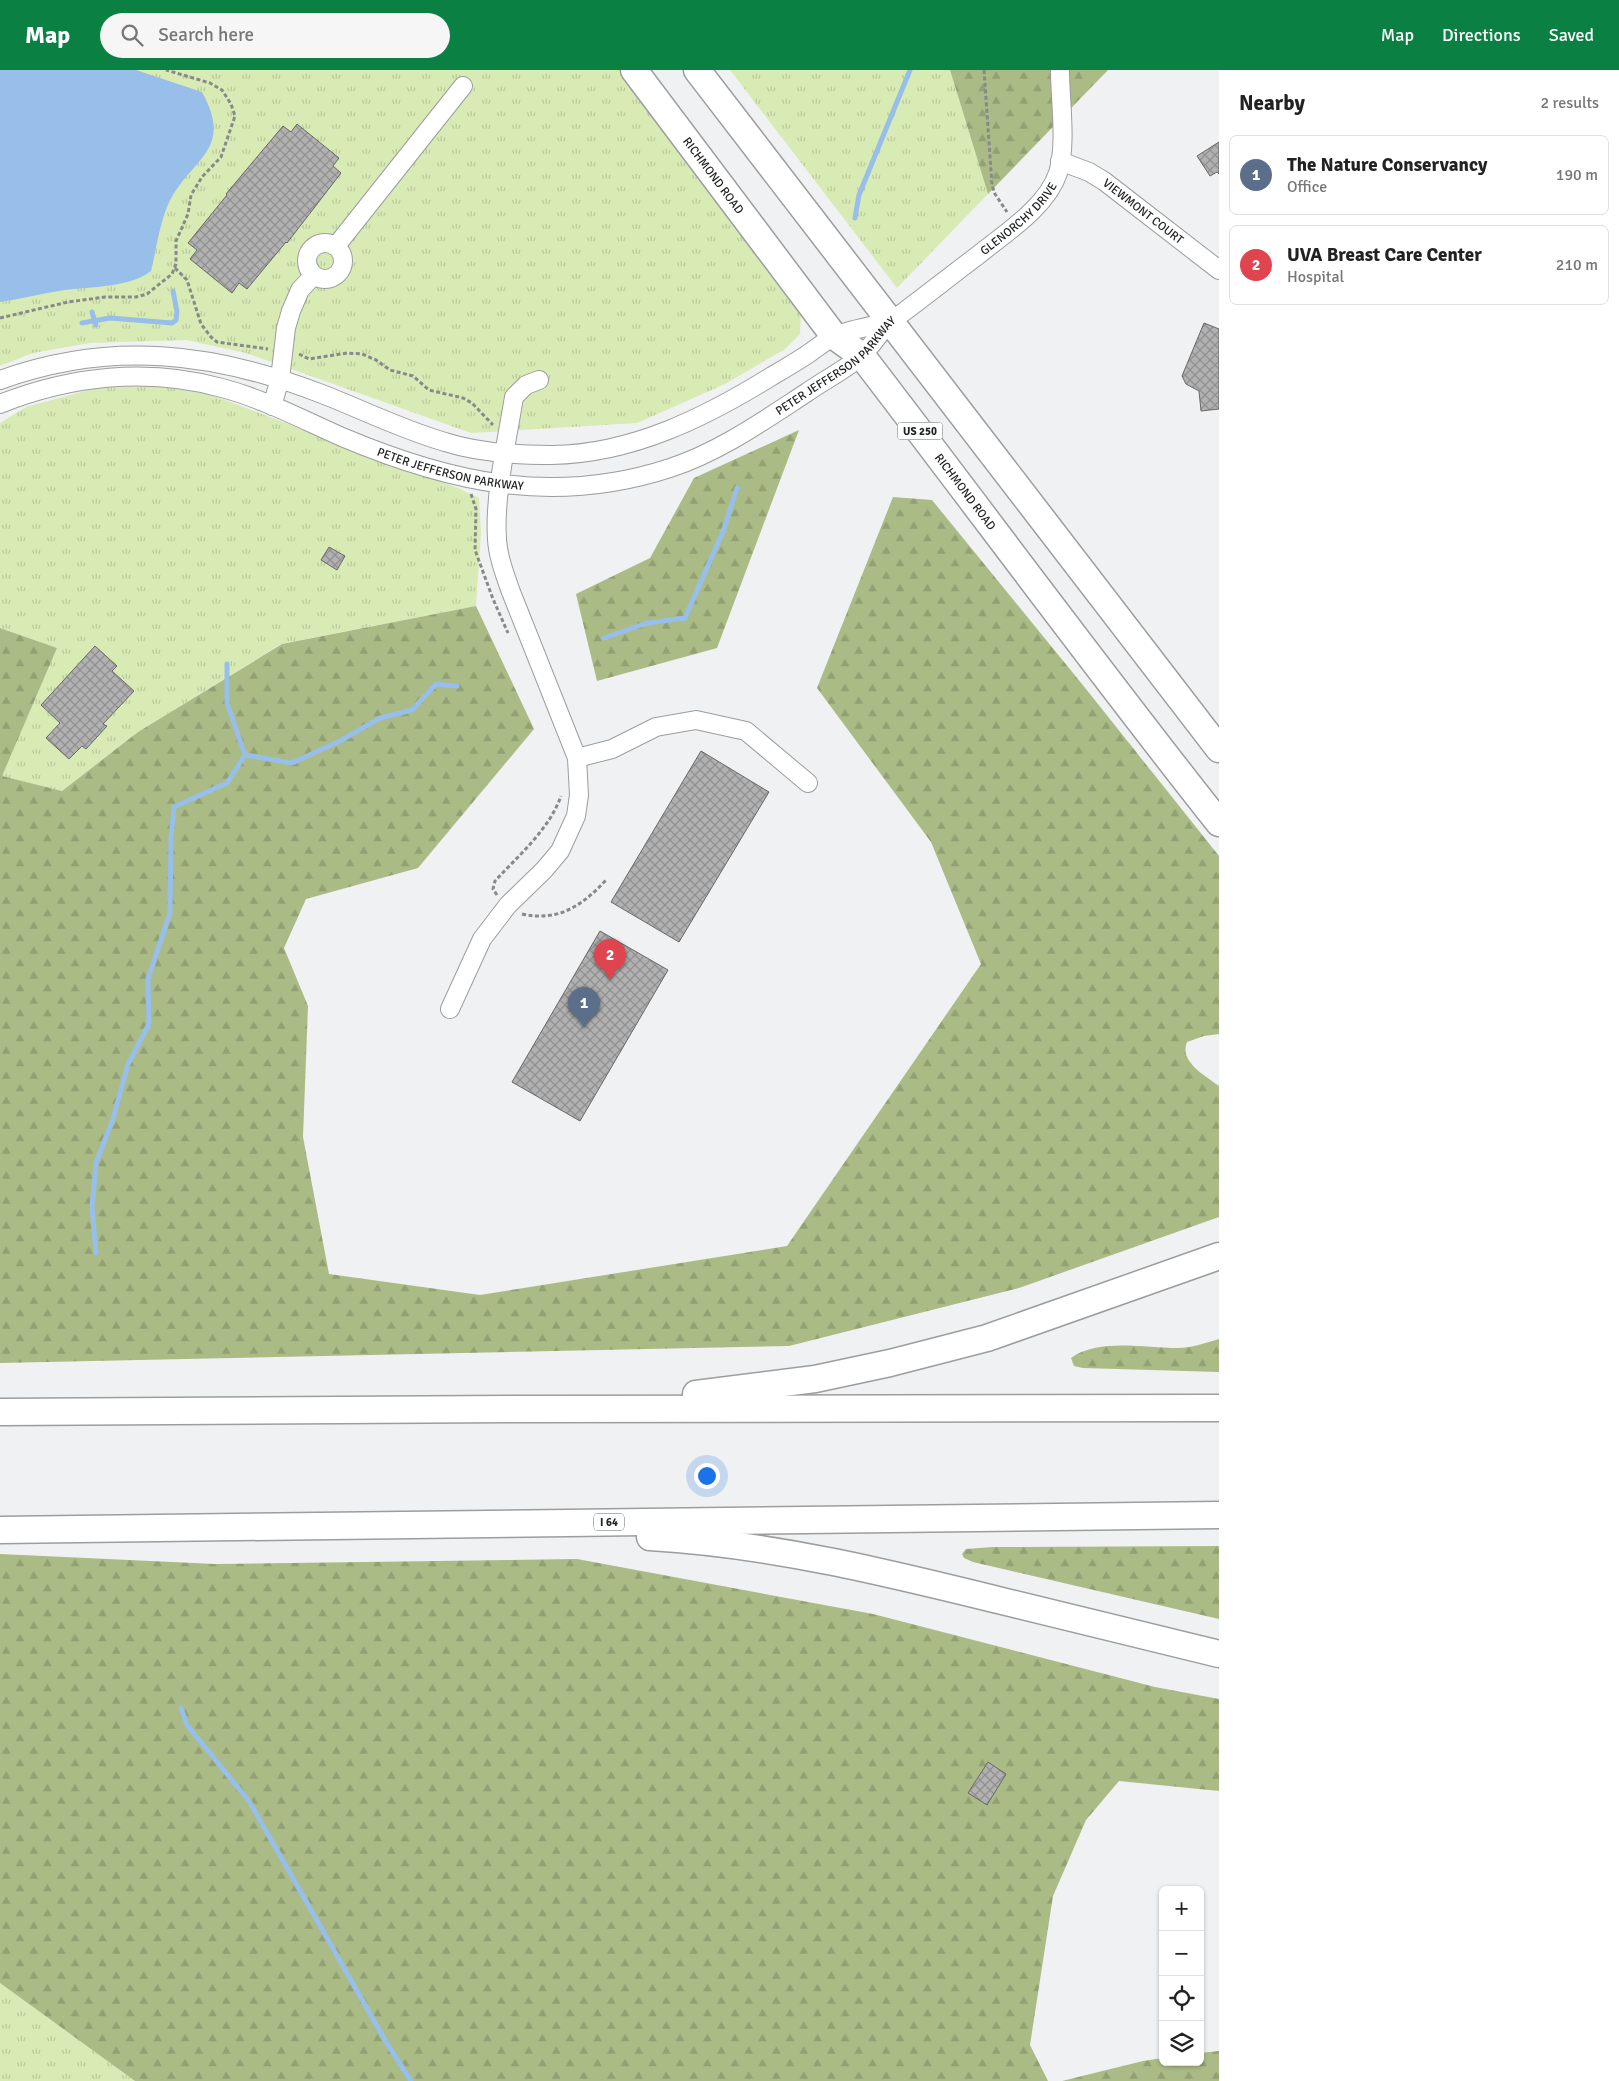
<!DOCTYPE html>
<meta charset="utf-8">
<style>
:root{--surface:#fff;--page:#f6f6f6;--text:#222;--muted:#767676;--line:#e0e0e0;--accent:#0b8043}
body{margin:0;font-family:Signika,sans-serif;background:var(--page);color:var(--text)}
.controls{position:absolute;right:15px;bottom:15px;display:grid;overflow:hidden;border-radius:8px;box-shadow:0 1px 4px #0004}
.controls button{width:45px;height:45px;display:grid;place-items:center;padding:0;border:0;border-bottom:1px solid var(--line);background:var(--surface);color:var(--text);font:25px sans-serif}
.you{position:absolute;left:706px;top:1405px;width:18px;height:18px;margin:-12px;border:4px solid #fff;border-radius:50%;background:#1a73e8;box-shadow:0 0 0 8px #1a73e833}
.badge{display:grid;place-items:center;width:32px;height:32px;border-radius:50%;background:var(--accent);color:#fff;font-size:16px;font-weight:700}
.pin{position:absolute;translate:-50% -41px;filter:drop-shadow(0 1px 2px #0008)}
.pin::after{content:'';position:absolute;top:26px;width:18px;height:15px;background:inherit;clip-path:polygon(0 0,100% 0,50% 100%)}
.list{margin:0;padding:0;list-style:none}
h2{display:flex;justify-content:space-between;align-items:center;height:65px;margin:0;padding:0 20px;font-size:21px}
h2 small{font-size:16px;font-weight:400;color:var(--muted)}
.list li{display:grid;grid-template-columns:32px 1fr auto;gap:15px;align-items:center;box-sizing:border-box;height:80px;margin:0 10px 10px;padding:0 10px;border:1px solid var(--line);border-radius:8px}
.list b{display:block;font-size:19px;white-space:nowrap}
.list p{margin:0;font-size:16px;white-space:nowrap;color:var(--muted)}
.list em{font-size:16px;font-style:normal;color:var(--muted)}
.icon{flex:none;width:28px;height:28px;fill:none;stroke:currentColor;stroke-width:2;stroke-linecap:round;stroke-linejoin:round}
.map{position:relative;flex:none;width:1219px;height:2011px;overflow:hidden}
header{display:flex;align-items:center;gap:30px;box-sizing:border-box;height:70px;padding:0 25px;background:var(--accent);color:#fff}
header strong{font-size:24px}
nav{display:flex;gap:28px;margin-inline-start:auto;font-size:18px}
.search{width:350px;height:45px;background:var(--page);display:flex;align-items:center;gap:12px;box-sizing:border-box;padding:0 18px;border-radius:28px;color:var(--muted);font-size:19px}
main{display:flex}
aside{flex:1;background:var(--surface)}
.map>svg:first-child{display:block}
</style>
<header>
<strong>Map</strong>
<div class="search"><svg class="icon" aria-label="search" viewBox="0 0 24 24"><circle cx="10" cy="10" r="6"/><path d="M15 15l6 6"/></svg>Search here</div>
<nav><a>Map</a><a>Directions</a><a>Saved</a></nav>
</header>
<main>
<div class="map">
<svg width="1219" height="2011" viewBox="0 0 1219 2011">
<defs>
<pattern id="grass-tufts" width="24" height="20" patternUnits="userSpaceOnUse" patternTransform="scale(1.25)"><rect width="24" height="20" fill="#d9ebb5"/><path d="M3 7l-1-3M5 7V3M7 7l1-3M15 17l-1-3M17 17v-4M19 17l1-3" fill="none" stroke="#bac99b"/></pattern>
<pattern id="forest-firs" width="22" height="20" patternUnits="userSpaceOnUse" patternTransform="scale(1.25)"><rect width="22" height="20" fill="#aabb86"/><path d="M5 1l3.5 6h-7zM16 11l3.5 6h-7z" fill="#92a073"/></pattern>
<pattern id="building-cross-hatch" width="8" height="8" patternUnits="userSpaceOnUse" patternTransform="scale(1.25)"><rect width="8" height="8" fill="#b2b1b1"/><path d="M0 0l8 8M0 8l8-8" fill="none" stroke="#909090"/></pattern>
</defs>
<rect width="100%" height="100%" fill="#f0f1f2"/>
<path fill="url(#grass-tufts)" d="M0 0H622L801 239 800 264 785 279 725 314 637 353 471 363 246 283 186 270 90 273 33 283 0 296Z
M730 0H950L988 124 897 218Z
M159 316 212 325 458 418 479 428 481 463 476 536 281 574 138 662 62 721 1 706 57 578 0 558V353L26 337 96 318Z
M0 1913 135 2011H0Z"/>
<path fill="url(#forest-firs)" d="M950 0H1108L988 124Z
M799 360 717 578 597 611 576 524 650 488 694 408Z
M893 427 932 430 1086 619 1219 786V964L1204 966 1187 972C1179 992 1205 1005 1219 1016V1147L1019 1218 789 1276 0 1293V558L57 578 2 706 62 721 138 662 282 574 476 536 534 659 418 798 306 829 284 878 308 936 303 1067 329 1204 480 1225 787 1176 981 894 931 772 817 618Z
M1219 1269V1302L1083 1298 1074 1296 1071 1288C1098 1268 1146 1278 1177 1278 1191 1278 1206 1273 1219 1269Z
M1219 1476V1549L973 1492 964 1488 962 1484 966 1479 993 1477Z
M0 1484 215 1494 577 1489 873 1544 1155 1617 1219 1629V1721L1119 1711 1086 1750 1053 1826 1030 1975 1048 2011H135L0 1913Z
M1219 1981V2011H1062L1143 1991 1163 1988V1992H1200V1983Z"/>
<path fill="#98beea" d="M0 0H136L202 22C236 83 187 89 167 137 159 157 156 181 151 201 132 217 89 217 65 220 43 223 22 229 0 232Z"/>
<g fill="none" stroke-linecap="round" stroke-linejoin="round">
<path stroke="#98beea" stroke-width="5" d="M855 148 859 125 910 0
M92 242 96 255
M82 253 110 248 172 253 176 250 177 242 173 221
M604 568 647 553 685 548 724 459 737 418
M227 594V633L245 685
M96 1183 92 1137 96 1093 113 1049 128 994 149 954 148 909 170 843 171 768 174 737 227 713 245 685 292 693 340 671 380 648 412 640 436 614 457 616
M181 1638 187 1655 249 1731 385 1970 411 2011"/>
</g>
<path fill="url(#building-cross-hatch)" stroke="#696768" d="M297 54 339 88 333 96 341 103 287 173 286 172 247 219 239 213 232 223 190 189 197 180 188 173 227 125 226 124 283 56 291 62Z
M1219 72V104L1217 102 1210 106 1197 86Z
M1204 253 1219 259V339L1201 341 1199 321 1186 314 1182 306Z
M329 477 345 486 337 500 321 490Z
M95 576 117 596 112 601 134 621 103 654 107 656 86 679 82 676 69 689 46 668 60 653 41 635Z
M701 681 769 722 679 872 611 832Z
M600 861 668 900 580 1051 512 1012Z
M988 1692 1006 1704 987 1735 968 1723Z"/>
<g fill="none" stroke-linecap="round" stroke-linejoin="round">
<defs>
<g id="minor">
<path id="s1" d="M1060 91 1089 102 1104 111 1219 200"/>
<circle cx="325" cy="191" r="18"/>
<path d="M336 176 463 16"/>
<path d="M0 310C111 270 213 282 322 324 363 340 403 360 445 372 479 383 517 385 552 385 632 384 706 347 772 306 784 299 796 292 808 284 817 278 826 270 835 266 852 259 873 256 890 252"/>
<path id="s2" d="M0 334C70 306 148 297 222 318 264 329 303 350 342 367 451 413 554 436 670 398 719 382 763 351 806 323 823 311 843 301 860 287 871 278 879 263 889 253 894 248 900 245 905 241 929 223 953 204 977 186 1004 164 1047 137 1058 103 1067 74 1060 31 1060 0"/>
<path d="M272 336 280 309 286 258 291 241 300 220 314 205"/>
<path d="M577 688 612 679 656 657 696 650 746 661 808 713"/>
<path d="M450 939 482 869 508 835 544 800 560 781 576 746 579 725 577 688 511 522C505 505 498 487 497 469 494 426 507 371 514 327L526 315 539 310"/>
</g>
<g id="highway">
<path id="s3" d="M634 0 834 266 862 286C981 441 1097 599 1219 753"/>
<path d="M697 0 1219 679"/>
<path d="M696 1324 815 1309 890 1293 987 1268 1219 1186"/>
<path d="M0 1342 517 1339 1219 1338"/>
<path d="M0 1460 1219 1445"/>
<path d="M650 1467C771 1474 889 1503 1006 1532 1077 1550 1148 1567 1219 1584"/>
</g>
</defs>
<use href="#minor" stroke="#9b9d9e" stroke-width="20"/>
<use href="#highway" stroke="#9b9d9e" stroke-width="29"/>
<path stroke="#88898a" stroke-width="3" stroke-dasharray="4 2.5" stroke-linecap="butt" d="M984 0 992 115 995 124 1007 142
M175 198 187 210 201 254 211 267 217 272 268 279
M0 248 68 232 105 227H136L147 224 172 204 176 194V171L188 144 191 125 202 107 221 87 235 46 231 34 222 20 210 13 166 0
M299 284 309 289 347 283 362 284 376 290 390 300 413 306 429 320 463 328 472 333 493 355
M471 424 476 439 475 480 493 529 508 563
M497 825 493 819 495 811C518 786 549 760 561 726
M522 844C558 852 582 836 606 810"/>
<use href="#minor" stroke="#fff" stroke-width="18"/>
<use href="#highway" stroke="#fff" stroke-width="26"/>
</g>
<g text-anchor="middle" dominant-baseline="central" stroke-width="5" stroke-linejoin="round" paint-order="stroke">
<g fill="#feffff" stroke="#646565" stroke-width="1">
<rect x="897.5" y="352.5" width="45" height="17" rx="4"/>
<rect x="594" y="1443.5" width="30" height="17" rx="4"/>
</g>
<g font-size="11" font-weight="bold" fill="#222323">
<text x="920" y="361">US 250</text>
<text x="609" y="1452">I 64</text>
</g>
<g font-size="12" fill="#222323" stroke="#feffff">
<text stroke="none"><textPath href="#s3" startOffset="132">RICHMOND ROAD</textPath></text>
<text stroke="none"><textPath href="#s1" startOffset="98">VIEWMONT COURT</textPath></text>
<text stroke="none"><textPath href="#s2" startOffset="1126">GLENORCHY DRIVE</textPath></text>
<text stroke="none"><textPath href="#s2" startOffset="890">PETER JEFFERSON PARKWAY</textPath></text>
<text stroke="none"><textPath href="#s2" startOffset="470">PETER JEFFERSON PARKWAY</textPath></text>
<text stroke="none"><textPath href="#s3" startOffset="538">RICHMOND ROAD</textPath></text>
</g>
</g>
</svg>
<div class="controls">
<button>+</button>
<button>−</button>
<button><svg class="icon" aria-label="locate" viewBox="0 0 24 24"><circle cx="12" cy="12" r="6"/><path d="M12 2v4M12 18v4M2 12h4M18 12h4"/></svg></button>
<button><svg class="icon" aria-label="layers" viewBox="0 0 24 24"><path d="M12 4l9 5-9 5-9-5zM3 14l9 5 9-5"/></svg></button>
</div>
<div class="you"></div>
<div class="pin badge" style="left:584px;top:958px;background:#5c6f8a">1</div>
<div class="pin badge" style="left:610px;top:910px;background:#e0444e">2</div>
</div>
<aside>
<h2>Nearby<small>2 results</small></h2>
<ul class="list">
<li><span class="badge" style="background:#5c6f8a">1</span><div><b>The Nature Conservancy</b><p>Office</p></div><em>190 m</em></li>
<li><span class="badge" style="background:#e0444e">2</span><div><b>UVA Breast Care Center</b><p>Hospital</p></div><em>210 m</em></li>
</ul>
</aside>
</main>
